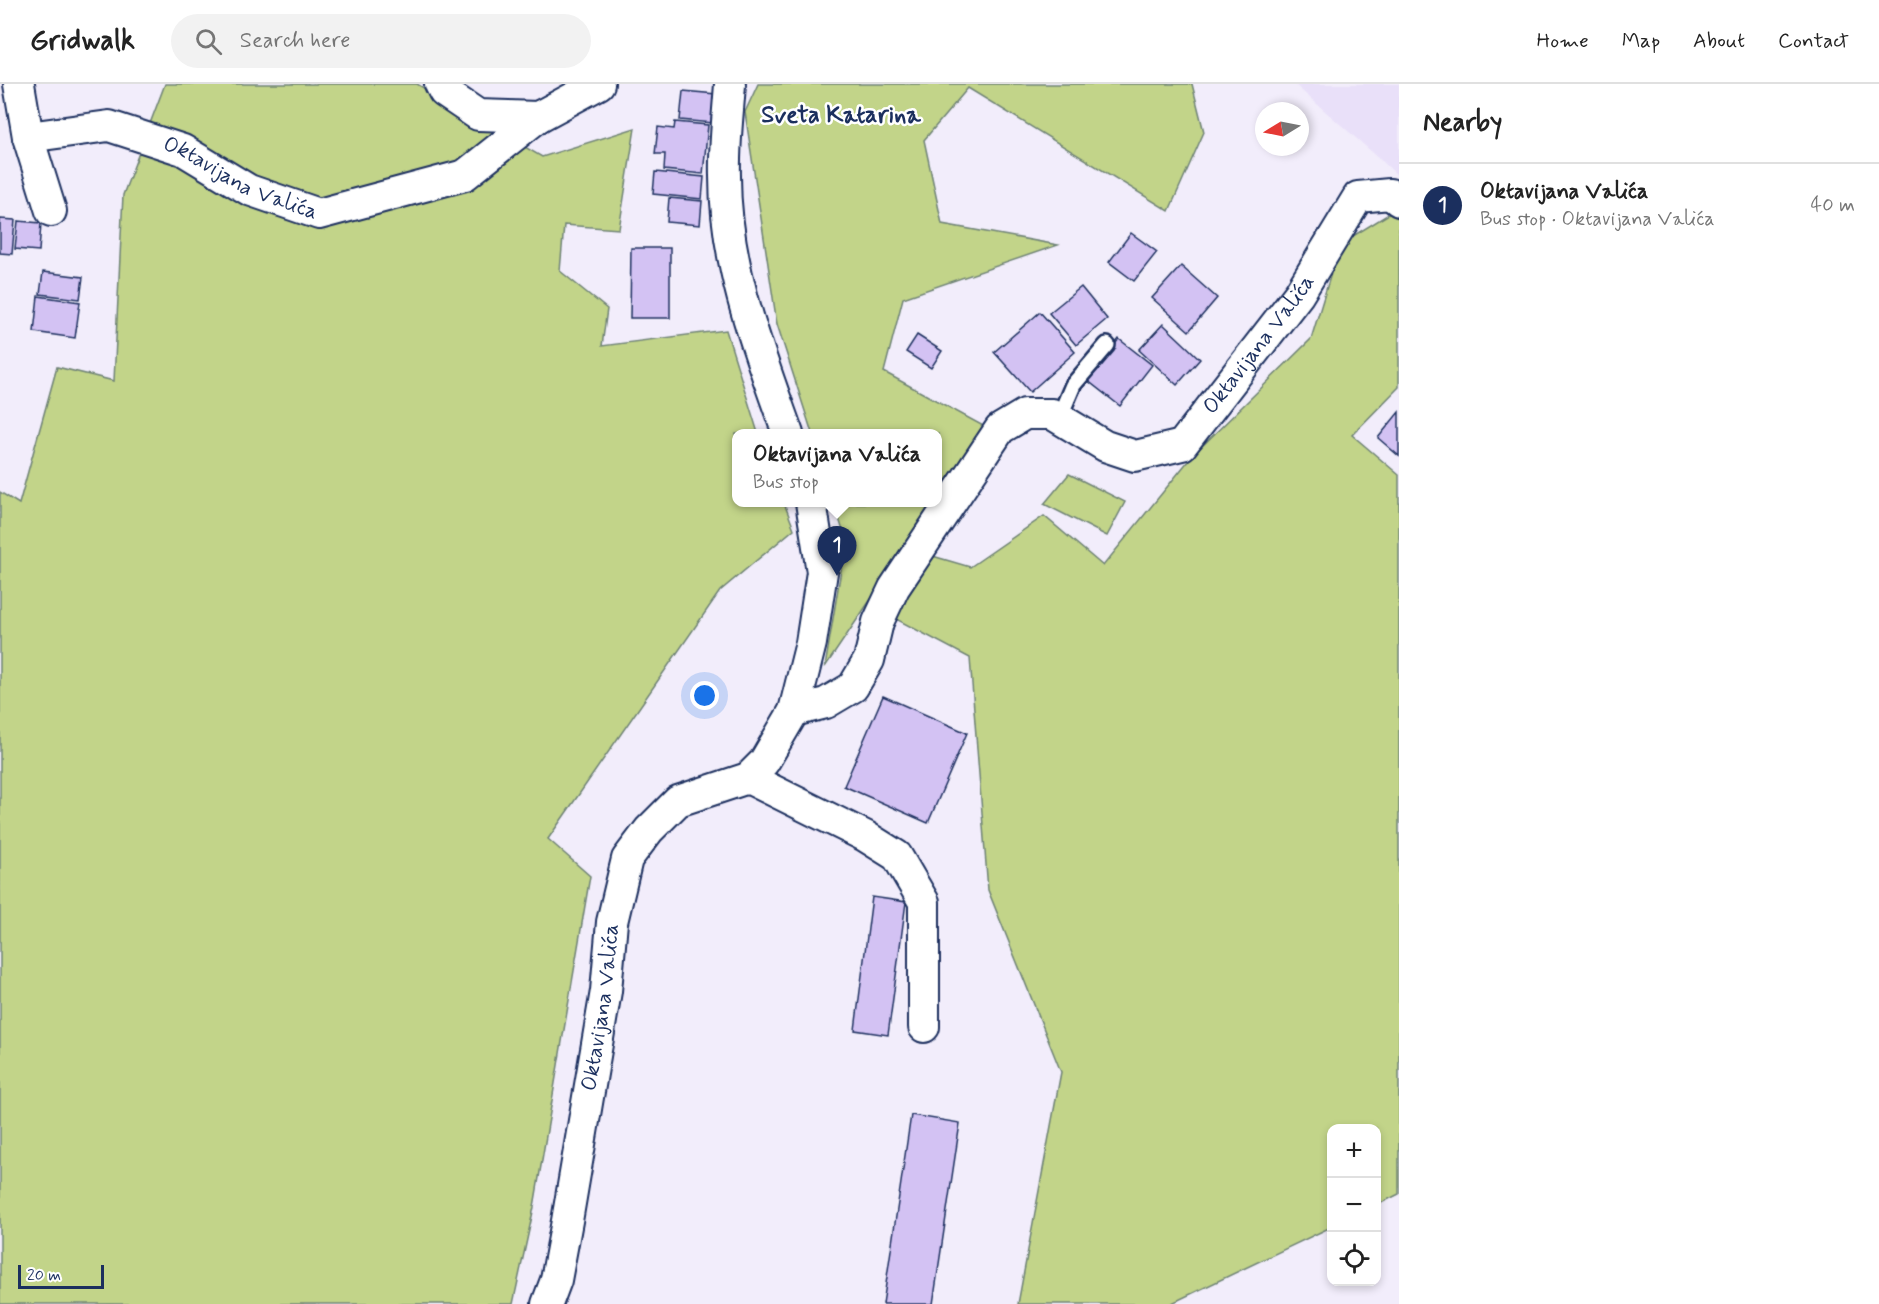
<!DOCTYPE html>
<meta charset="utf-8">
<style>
:root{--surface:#fff;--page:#f2f2f2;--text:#222;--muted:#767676;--line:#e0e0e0;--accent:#1b2f5e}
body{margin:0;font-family:Mynerve,sans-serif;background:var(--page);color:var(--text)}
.controls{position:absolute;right:18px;bottom:18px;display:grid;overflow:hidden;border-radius:12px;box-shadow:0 3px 9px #0003}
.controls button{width:54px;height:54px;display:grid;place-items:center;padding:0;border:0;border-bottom:2px solid var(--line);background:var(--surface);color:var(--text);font:30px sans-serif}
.compass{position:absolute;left:1255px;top:18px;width:54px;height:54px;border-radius:50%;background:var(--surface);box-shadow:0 3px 9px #0003;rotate:260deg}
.scale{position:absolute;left:18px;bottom:15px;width:86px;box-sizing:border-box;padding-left:6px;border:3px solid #1b2f5e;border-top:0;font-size:16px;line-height:21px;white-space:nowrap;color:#1b2f5e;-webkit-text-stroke:4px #fff;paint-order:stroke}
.you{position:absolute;left:705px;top:612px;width:21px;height:21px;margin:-15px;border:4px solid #fff;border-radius:50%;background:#1a73e8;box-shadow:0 0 0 9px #1a73e833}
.badge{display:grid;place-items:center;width:39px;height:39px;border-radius:50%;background:var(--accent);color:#fff;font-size:20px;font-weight:700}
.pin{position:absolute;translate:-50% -50px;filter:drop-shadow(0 2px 3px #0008)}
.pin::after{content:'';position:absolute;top:32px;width:21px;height:18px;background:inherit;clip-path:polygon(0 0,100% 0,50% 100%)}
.popup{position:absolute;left:732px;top:345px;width:210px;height:78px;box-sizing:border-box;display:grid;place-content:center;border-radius:12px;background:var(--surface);filter:drop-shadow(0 2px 4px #0005);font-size:20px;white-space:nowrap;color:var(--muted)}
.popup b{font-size:22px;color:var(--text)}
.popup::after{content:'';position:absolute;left:50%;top:100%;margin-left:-12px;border:12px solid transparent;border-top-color:var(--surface)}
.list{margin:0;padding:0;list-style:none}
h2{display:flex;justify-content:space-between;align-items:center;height:78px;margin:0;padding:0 24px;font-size:26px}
h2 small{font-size:20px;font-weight:400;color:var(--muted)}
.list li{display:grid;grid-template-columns:39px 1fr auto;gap:18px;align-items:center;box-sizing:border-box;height:84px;padding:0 24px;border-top:2px solid var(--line)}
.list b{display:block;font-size:22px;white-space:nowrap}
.list p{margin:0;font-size:20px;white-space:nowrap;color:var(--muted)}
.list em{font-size:20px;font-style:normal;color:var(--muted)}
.icon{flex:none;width:33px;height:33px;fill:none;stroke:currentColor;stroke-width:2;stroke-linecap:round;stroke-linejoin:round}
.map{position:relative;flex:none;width:1399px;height:1220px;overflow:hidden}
header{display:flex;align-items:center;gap:36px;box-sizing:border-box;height:84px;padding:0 30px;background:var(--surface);border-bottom:2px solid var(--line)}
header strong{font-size:28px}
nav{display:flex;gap:33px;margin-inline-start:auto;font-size:21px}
.search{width:420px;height:54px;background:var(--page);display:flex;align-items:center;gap:15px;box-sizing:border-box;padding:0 21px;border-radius:33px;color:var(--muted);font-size:22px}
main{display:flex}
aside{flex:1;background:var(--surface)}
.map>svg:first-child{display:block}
</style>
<header>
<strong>Gridwalk</strong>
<div class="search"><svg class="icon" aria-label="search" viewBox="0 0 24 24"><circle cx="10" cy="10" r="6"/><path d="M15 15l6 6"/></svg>Search here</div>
<nav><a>Home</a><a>Map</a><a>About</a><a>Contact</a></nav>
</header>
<main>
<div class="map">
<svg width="1399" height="1220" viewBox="0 0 1399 1220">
<rect width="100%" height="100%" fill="#f2edfb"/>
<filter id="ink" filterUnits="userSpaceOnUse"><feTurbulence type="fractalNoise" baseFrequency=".0167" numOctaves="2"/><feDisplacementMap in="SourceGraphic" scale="12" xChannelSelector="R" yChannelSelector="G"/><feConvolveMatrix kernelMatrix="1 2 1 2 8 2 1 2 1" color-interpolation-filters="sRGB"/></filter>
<g filter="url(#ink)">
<path fill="#e9e0f9" d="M1294 0H1399V93L1380 75Z"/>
<path fill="#c2d489" stroke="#6e8274" stroke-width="1.5" d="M165 0H417L542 73 635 44 619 145 564 141 560 187 607 225 602 262 726 246 758 349 736 350V418L784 419 794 445 720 507 548 755 590 792 534 1123 513 1220H0V408L19 420 57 283 114 297 123 111Z
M758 0H1192L1204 48 1169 127 968 4 924 56 942 140 1058 161 903 214 884 288 987 344 938 416V350L812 349 777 240 745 28Z
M1392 128 1399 135V303L1352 351 1399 391V1110L1377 1121 1376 1044H1332L1331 1143 1170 1220H1018L1061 988 988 806 970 574 896 535 929 471 970 483 1044 432 1103 482 1193 371 1311 255 1340 160Z
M1069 390 1125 418 1107 452 1044 420Z
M834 419H936L825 583 846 456Z"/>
<path fill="#d3c2f3" stroke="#1b2f5e" stroke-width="1.5" d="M683 7 716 10 714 39 680 36Z
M675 38 708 41 703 90 664 86 665 70H655L658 43 674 45Z
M655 88 704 93 702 115 653 110Z
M669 114 702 117 700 141 667 138Z
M0 135 15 136 12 170 0 169Z
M18 137 41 139 39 167 15 165Z
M1131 149 1157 168 1134 197 1109 178Z
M631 164H670V234H630Z
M1181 182 1217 214 1189 247 1152 214Z
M43 188 83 193 80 215 40 210Z
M1081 203 1107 235 1076 261 1049 229Z
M38 212 80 218 75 254 34 248Z
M1040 228 1075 268 1030 308 994 268Z
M1163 240 1200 275 1177 301 1139 266Z
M917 251 942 267 931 284 906 268Z
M1119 255 1152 281 1120 322 1087 296Z
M1399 328V372L1378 354Z
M883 612 967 649 928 739 844 702Z
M872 813 906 818 888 951 855 946Z
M911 1031 960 1039 933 1220H883Z"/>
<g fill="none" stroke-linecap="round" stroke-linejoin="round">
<defs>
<path id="service" d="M1059 334 1073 301 1107 261"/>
<g id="minor">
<path d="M19 0 28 53 51 127"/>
<path d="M440 0 444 8 478 31 538 33 599 0"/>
<path d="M730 0C728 30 724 61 725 92 725 182 758 266 788 350"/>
<path id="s1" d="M28 53 109 42 183 66 249 106 319 130 465 91 538 33"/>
<path id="s2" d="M794 627 826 619 853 603 869 576 878 538 894 504 1000 345 1025 330H1052L1105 362 1135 372 1182 361 1299 210 1358 113 1390 110 1399 117"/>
<path d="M748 694 865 752 897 772 924 818V943"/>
<path id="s3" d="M547 1220 556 1196 567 1137 606 907 612 838 627 775 649 746 678 717 748 694 764 678 794 627 811 559 822 488 811 418"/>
</g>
</defs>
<use href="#service" stroke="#1b2f5e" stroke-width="20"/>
<use href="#minor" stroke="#1b2f5e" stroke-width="34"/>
<use href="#service" stroke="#fff" stroke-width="15"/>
<use href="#minor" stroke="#fff" stroke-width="30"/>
</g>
</g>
<g text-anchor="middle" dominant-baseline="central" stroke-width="5" stroke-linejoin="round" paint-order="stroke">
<g font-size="22" fill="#1b2f5e" stroke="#fff">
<text stroke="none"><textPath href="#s1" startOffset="224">Oktavijana Valića</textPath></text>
<text stroke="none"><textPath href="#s2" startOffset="688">Oktavijana Valića</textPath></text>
<text stroke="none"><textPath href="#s3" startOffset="302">Oktavijana Valića</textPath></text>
</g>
<g font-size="24" font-weight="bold" fill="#1b2f5e" stroke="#fff">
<text x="841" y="31">Sveta Katarina</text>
</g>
</g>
</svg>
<div class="controls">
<button>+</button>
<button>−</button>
<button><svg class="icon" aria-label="locate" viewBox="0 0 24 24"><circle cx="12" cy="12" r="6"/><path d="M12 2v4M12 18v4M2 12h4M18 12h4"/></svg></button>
</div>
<svg class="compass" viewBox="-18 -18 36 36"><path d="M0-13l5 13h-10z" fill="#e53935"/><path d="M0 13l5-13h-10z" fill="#767676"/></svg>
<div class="scale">20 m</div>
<div class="you"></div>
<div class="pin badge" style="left:837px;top:492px">1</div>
<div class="popup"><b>Oktavijana Valića</b>Bus stop</div>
</div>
<aside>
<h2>Nearby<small></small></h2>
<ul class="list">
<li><span class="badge">1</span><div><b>Oktavijana Valića</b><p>Bus stop · Oktavijana Valića</p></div><em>40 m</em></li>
</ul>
</aside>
</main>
